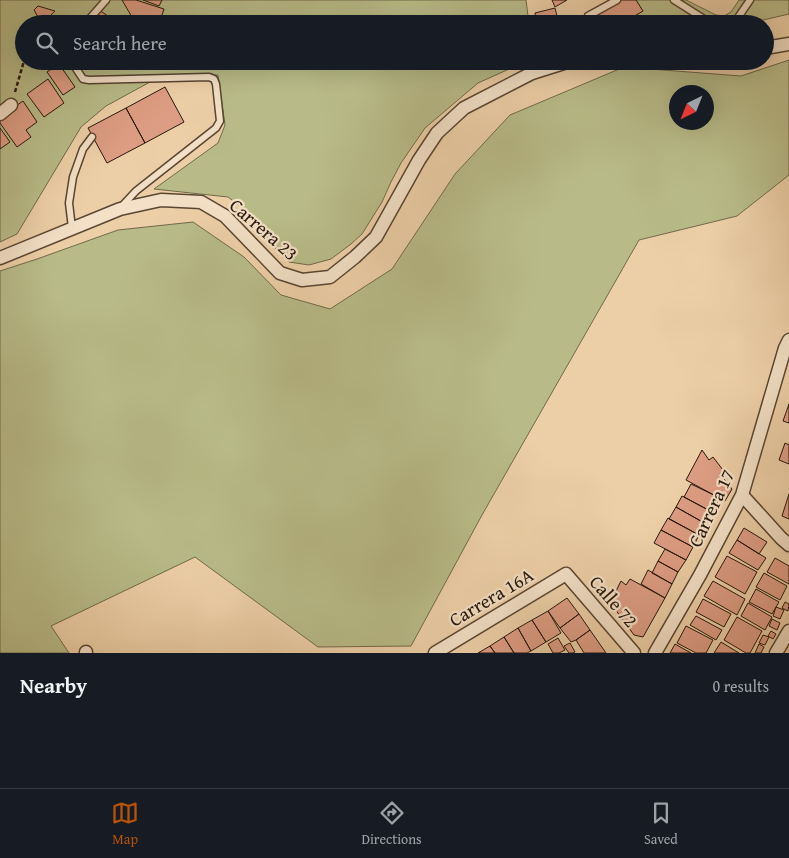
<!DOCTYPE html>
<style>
:root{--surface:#171b24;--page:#20242c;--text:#f1f3f6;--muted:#9ea1a6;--line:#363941;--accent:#b45309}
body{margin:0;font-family:"Gentium Book Plus",serif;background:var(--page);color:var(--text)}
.compass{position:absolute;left:669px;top:85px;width:45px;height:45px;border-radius:50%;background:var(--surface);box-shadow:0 5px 20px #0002;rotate:223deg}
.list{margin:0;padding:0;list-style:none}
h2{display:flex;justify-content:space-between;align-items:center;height:65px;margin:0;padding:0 20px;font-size:21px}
h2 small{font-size:16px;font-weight:400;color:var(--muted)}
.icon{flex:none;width:28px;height:28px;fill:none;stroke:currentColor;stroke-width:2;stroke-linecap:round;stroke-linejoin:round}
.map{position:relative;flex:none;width:789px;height:653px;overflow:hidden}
.search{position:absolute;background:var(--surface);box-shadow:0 5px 20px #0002;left:15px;right:15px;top:15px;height:55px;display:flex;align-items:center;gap:12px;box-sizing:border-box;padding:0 18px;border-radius:28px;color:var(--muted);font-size:19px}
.sheet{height:135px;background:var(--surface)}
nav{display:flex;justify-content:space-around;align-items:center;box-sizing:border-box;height:70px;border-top:1px solid var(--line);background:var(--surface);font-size:14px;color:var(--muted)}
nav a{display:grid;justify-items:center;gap:2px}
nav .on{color:var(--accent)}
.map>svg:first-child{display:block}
</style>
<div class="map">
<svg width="789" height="653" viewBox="0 0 789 653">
<rect width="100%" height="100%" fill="#edcfa7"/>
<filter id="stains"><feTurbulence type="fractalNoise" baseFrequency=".004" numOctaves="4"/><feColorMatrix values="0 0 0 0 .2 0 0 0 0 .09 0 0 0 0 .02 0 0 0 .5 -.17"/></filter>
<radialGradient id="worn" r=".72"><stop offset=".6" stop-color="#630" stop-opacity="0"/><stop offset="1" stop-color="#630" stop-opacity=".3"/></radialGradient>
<path fill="#b8bb88" stroke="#70694a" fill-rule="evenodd" d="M0 0H526L529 24H24V61H527L478 83 425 128 401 163 391 182 382 202 362 234 351 244 331 259 309 265 289 262 276 249 254 217 228 197 154 189 218 143 225 125 218 75 161 76 106 106 81 127 17 234 0 242Z
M636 0H686L716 15 724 16 731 12 739 0H789V14L746 24H621L643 11Z
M789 60V175L737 216 639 240 482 515 411 646 318 647 195 557 51 626 69 653H0V271L37 259 118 230 193 222 244 257 281 295 330 309 392 269 455 174 510 115 624 67 741 76ZM676 92H706V122H676Z"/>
<path fill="#dd9d84" stroke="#28170b" d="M122 0H136L164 9 159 24 149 21 144 24H136Z
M143 0H162L159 6Z
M552 0H567L555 7Z
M620 0H636L643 11 621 24H599L594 16Z
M38 6 55 11 42 24 34 10Z
M555 8 559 24H537L535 13Z
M99 10 108 16H121L122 23 127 24H89Z
M59 64 75 87 63 95 47 72Z
M48 79 64 103 44 117 27 94Z
M165 87 184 122 145 143 126 108Z
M23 101 37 122 26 130 31 137 17 147 0 123V117Z
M126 108 145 143 107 163 88 128Z
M0 128 10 142 0 149Z
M789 404V423L783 421Z
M785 443 789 445V464L779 460Z
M702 450 709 460 713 457 723 470 720 474 732 489 725 501 686 480Z
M691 484 720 498 712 512 684 497Z
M789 494V519L782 516Z
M682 496 684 497 712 512 706 524 676 507Z
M676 507 706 524 699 535 669 519Z
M668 518 699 535 693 547 661 530Z
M744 528 767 542 759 554 737 540Z
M661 530 693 547 686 560 654 543Z
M737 540 766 558 758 570 729 553Z
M665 549 686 560 678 572 658 561Z
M727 556 757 572 745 594 715 577Z
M775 558 789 566V584L767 572Z
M658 561 678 572 672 584 652 573Z
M648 570 672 584 665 598 641 584Z
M764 573 787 586 780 600 756 587Z
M630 579 665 598 643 637 634 635 612 605 616 603 612 599 621 581 626 585Z
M713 581 745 599 737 615 704 596Z
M756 589 779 602 772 614 749 602Z
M567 598 579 614 560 628 548 611Z
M703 599 731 614 724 627 696 612Z
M785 602 789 604 788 611 782 608Z
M748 603 772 617 765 630 741 616Z
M776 607 784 610 780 619 773 616Z
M548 611 561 633 546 642 532 620Z
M579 614 590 630 576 640 571 642 560 628Z
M696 616 722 630 716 640 690 625Z
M737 617 762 631 750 653H746L724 640Z
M772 619 780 623 777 630 769 626Z
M532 620 546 642 531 651 518 628Z
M686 626 713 640 706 653H696L677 643Z
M518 628 531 651 527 653H514L504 637Z
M590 630 606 653H584L576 640Z
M771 631 776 634 773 639 768 636Z
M763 635 769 637 765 645 759 643Z
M504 637 514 653H495L490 646Z
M558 638 565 650 559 653H553L548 644Z
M721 642 739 653H714Z
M570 643 575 652 573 653H569L564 646Z
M675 644 691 653H670Z
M759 644 764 647 761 653H755Z
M490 646 495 653H478Z"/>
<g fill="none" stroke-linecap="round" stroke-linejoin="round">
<defs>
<path id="service" d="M674 0 712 24
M85 24 106 0
M589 24 588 16 617 0
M731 24 737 19 750 0
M71 61 83 79 89 80 209 77 214 79 216 84 220 121 216 128 136 191 122 206
M72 228 69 203 73 177 83 149 92 137"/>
<path id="minor" d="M765 48 789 44
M0 114 11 105
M0 258 120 209 161 200 201 202 225 216 280 273 302 280 330 277 355 257 376 237 419 160 437 133 464 108 532 73 570 61
M742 495 781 538 789 545
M86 652V653
M435 653 566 574 634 653
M655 653 700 575 742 495 785 348 789 340
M776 653 789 631"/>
</defs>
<use href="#service" stroke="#594532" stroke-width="9"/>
<use href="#minor" stroke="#594532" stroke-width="15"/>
<path stroke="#28170b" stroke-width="2.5" stroke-dasharray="4 2.5" stroke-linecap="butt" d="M51 19 52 24
M15 92 24 61"/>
<use href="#service" stroke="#f3e0c6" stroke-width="6"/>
<use href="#minor" stroke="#f3e0c6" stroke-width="12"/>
</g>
<g text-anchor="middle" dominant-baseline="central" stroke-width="4.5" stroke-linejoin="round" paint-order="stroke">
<g font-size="19" fill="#28170b" stroke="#f3e0c6">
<text transform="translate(264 229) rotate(41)">Carrera 23</text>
<text transform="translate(711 508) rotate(-65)">Carrera 17</text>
<text transform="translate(491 597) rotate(-31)">Carrera 16A</text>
<text transform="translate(614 601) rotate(49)">Calle 72</text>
</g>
</g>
<rect width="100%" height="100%" filter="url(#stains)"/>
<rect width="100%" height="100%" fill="url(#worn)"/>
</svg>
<svg class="compass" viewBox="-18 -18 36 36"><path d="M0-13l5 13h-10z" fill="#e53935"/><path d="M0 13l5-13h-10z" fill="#9ea1a6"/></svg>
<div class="search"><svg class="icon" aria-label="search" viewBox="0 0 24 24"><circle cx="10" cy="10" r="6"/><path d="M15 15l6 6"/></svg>Search here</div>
</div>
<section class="sheet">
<h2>Nearby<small>0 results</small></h2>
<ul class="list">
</ul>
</section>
<nav>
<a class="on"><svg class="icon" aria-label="map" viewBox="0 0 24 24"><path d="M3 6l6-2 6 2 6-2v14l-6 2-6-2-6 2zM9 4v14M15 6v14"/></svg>Map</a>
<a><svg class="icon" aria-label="directions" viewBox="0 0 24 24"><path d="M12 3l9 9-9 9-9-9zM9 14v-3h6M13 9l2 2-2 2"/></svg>Directions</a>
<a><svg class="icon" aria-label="saved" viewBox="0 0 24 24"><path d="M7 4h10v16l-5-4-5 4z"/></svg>Saved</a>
</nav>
